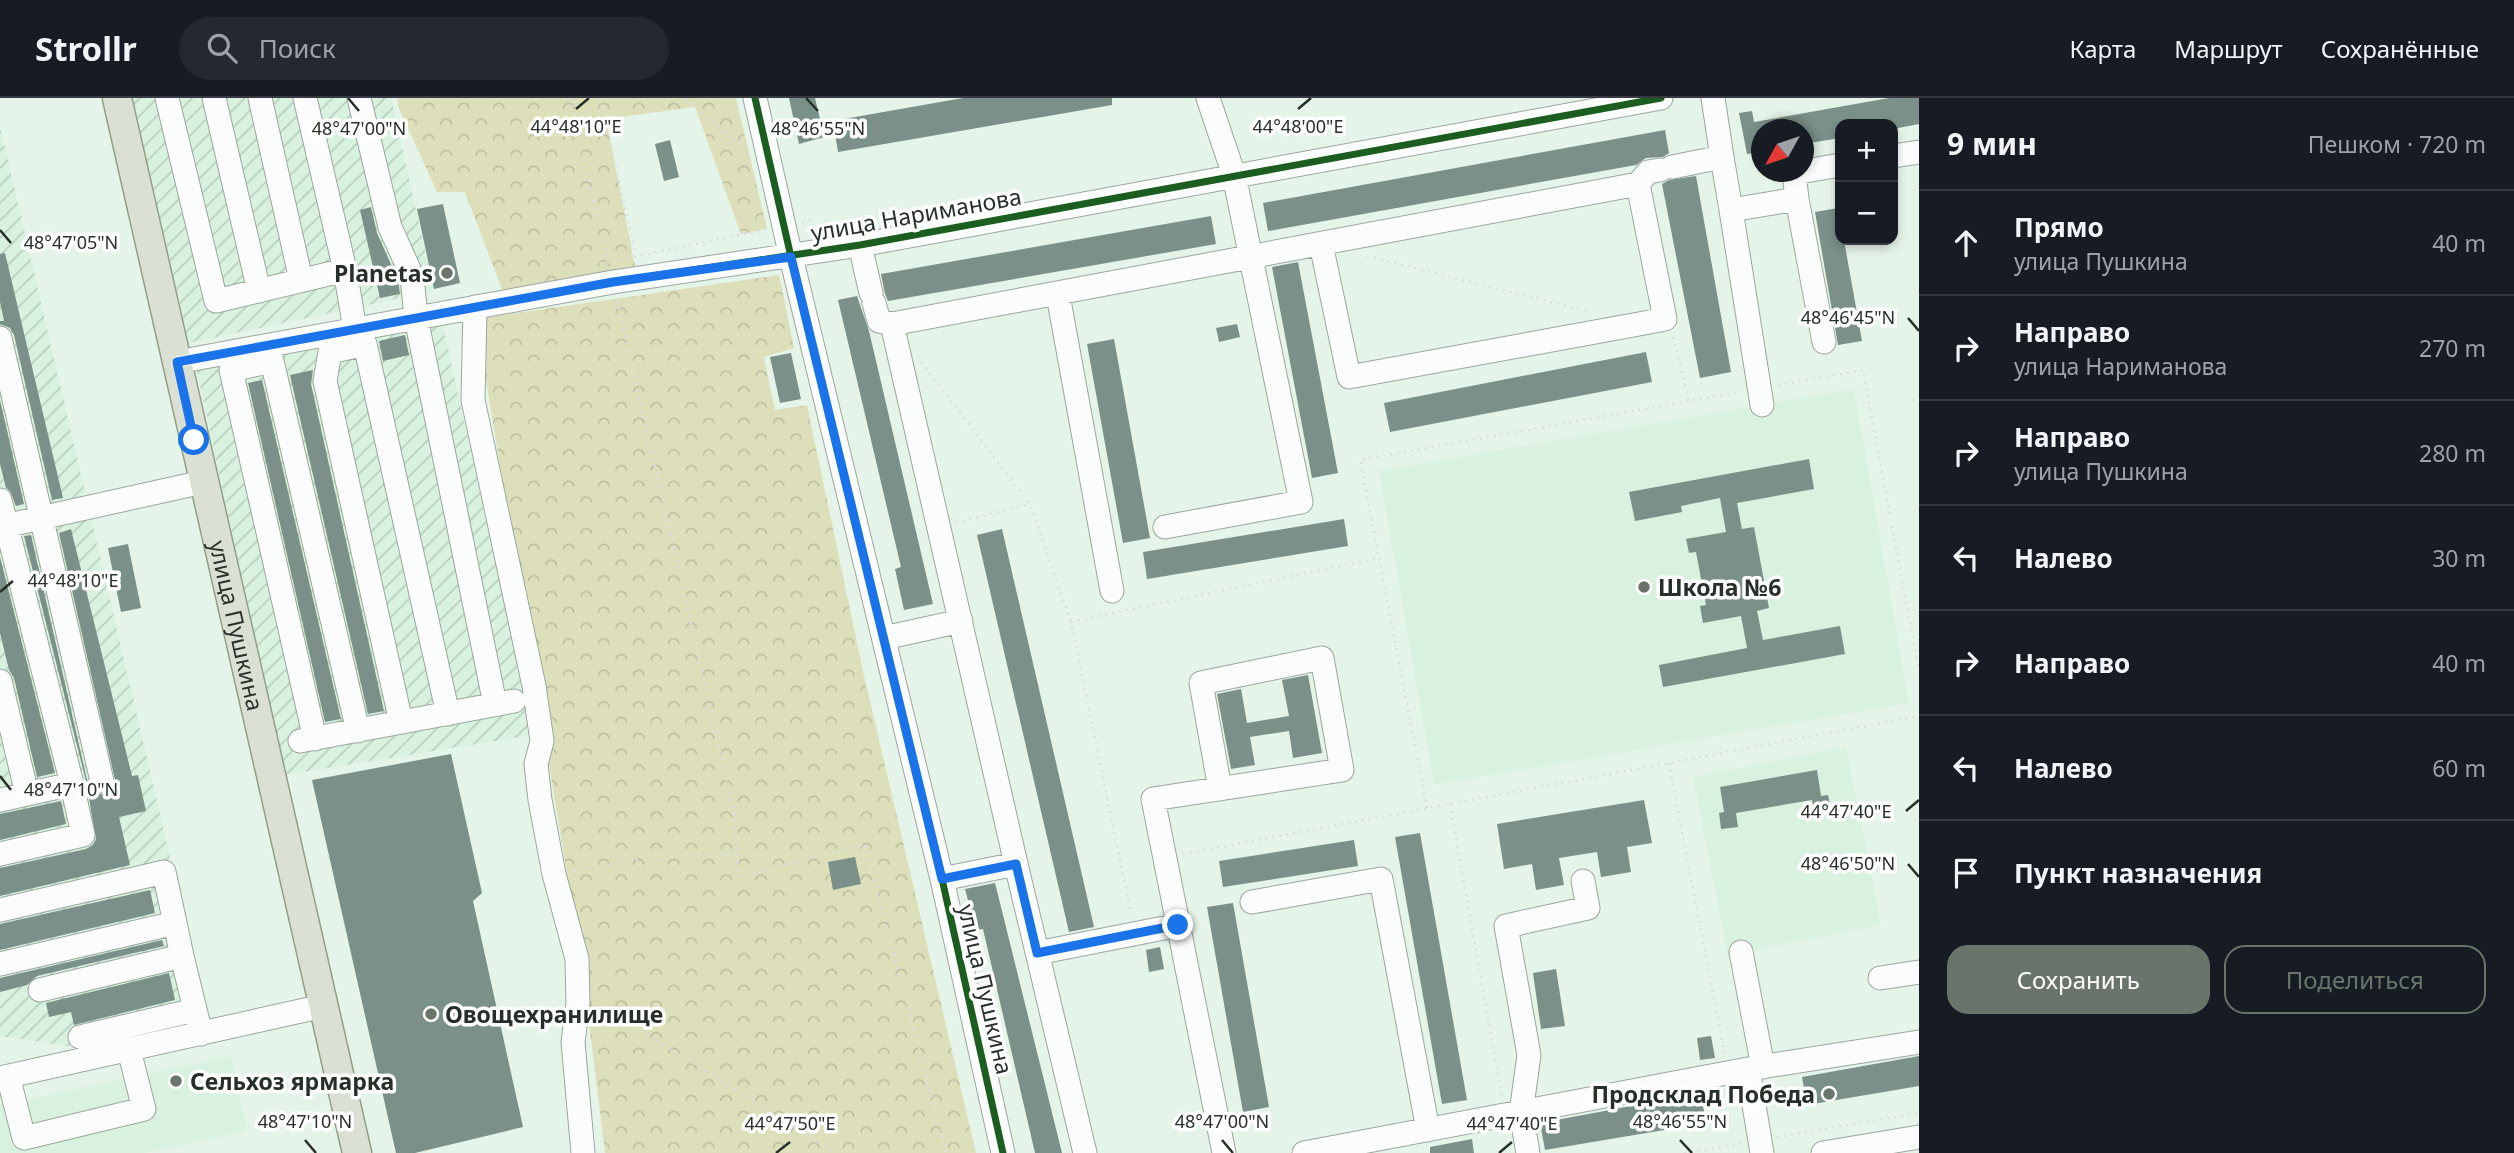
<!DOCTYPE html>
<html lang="ru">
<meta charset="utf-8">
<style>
:root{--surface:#171b24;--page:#242831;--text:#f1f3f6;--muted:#9ea1a6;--line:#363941;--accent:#69756b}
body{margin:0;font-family:"Noto Sans",sans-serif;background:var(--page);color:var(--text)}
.controls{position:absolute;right:21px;top:21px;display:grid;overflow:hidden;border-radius:14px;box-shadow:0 4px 10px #0003}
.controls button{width:63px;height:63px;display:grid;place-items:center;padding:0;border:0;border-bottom:2px solid var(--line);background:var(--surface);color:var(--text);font:35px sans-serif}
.compass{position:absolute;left:1751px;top:21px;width:63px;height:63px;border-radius:50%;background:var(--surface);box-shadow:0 4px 10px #0003;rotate:230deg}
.stop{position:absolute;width:21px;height:21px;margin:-16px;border:5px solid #1a73e8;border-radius:50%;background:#fff}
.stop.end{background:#1a73e8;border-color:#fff;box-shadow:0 2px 7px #0008}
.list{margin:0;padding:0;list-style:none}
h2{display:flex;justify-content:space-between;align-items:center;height:91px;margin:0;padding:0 28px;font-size:30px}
h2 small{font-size:23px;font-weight:400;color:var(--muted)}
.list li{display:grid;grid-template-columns:46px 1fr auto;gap:21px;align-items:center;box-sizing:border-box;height:105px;padding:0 28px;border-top:2px solid var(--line)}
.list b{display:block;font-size:26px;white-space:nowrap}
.list p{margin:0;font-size:23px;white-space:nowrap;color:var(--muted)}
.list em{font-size:23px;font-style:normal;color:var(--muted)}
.actions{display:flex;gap:14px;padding:21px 28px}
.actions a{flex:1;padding:16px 0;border:2px solid var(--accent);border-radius:21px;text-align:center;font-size:24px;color:var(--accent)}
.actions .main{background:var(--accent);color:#fff}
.icon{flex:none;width:38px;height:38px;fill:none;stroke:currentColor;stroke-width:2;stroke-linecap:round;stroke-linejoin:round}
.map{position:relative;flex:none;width:1919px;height:1055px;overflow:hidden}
header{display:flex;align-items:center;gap:42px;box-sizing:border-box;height:98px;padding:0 35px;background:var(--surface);border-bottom:2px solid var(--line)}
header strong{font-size:33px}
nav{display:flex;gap:38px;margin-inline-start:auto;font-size:24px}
.search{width:490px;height:63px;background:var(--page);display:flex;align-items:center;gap:18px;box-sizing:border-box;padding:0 24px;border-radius:38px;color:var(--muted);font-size:26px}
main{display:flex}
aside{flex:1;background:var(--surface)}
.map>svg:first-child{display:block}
</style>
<header>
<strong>Strollr</strong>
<div class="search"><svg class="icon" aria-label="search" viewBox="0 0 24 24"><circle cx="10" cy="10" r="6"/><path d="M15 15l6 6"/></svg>Поиск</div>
<nav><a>Карта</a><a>Маршрут</a><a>Сохранённые</a></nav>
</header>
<main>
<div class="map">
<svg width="1919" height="1055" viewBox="0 0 1919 1055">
<defs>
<pattern id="industrial-furrows" width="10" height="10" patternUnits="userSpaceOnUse" patternTransform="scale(1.75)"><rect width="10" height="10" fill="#d9f2df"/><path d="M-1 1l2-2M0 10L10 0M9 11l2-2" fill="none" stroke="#bad0bf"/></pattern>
<pattern id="forest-crowns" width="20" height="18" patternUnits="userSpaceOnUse" patternTransform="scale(1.75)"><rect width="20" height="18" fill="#dddfba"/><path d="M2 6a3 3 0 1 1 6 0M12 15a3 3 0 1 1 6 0" fill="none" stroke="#bec0a0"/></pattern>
</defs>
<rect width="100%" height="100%" fill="#e5f4e8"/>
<path fill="#d9f2df" d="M1854 291 1909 605 1434 687 1379 373Z
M1846 649 1881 827 1728 857 1693 679Z
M231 958 247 1033 145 1055H0V1007Z"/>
<path fill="url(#industrial-furrows)" d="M132 0H391L434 193 189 245Z
M0 28 207 918 67 948 0 938Z
M443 227 533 637 284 677 197 273Z"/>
<path fill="url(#forest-crowns)" d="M397 0H736L767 131 741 136 695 9 606 21 635 168 503 194 465 94H437L400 13Z
M779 177 794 250 764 259 775 312 807 307 864 578 976 1055H605L582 868 476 221Z"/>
<path fill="#7a9088" d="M789 0H815L821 25 963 0H1112V7L838 54 835 36 799 46Z
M1889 0H1919V26L1893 31V26H1840V40L1803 46V32H1761V54L1747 56 1739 15 1752 13 1754 24Z
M1665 32 1669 55 1663 59 1646 60 1636 67 1268 133 1263 105Z
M670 42 679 79 664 83 655 46Z
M1696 78 1731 274 1700 280 1662 86 1669 82Z
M443 106 460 185 434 191 417 111Z
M371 109 377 135 398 182 400 196 380 200 360 112Z
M1838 110 1840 142H1844L1862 243 1838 247 1815 114Z
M1211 118 1216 146 888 203 885 196 881 176Z
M5 155 63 400 52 402 14 237 10 230 0 226V223H4L0 204V156Z
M1298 164 1338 375 1312 380 1272 169Z
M857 198 869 233 933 506 904 512 895 471 901 469 838 202Z
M1237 226 1240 239 1219 244 1216 230Z
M405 237 409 257 383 263 379 243Z
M1114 241 1150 440 1123 445 1087 246Z
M1646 254 1652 284 1390 334 1384 305Z
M791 255 801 301 780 305 770 259Z
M313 272 311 286 384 613 368 616 290 277Z
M262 282 341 621 325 624 248 285Z
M0 302 24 406 16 408 10 393 6 390 0 366Z
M1809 361 1814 391 1737 405 1742 431 1754 429 1769 510 1757 513 1763 542 1840 528 1845 556 1663 589 1659 567 1747 550 1741 518 1703 525 1700 508 1706 507 1696 454 1689 455 1686 441 1726 434 1720 400 1681 408 1682 414 1635 423 1629 394Z
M1344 421 1348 448 1147 481 1143 454Z
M71 431 132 678 138 677 146 713 119 719 130 767 0 798V770L86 751 93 747 96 741 86 683 24 438 31 437 88 686 92 693 104 697 112 693 116 686 59 435Z
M1002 431 1094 829 1069 834 977 437Z
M128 446 141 510 121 514 108 450Z
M0 459 55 675 37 679 14 580 9 572 0 535Z
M1308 577 1322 655 1293 660 1289 633 1250 639 1255 667 1231 671 1217 596 1241 591 1247 625 1289 618 1282 582Z
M451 656 482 795 473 803 523 1029 415 1055H396L312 682Z
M1817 672 1821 698 1828 697 1831 711 1814 714 1812 702 1736 715 1738 729 1721 731 1719 715 1724 714 1720 689Z
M1644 702 1652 745 1627 749 1631 774 1601 779 1597 754 1559 760 1564 787 1536 792 1532 766 1504 771 1497 726Z
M61 703 66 726 0 742V716Z
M1420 735 1467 1002 1442 1006 1395 739Z
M1354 742 1358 768 1223 789 1219 763Z
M855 759 861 786 833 792 828 764Z
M995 785 1005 825 1062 1055H1035L983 831 976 832 965 791Z
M150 792 155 815 0 852V826Z
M1233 805 1269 1009 1243 1014 1207 809Z
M162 842 164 848 37 878 27 887 0 894V880Z
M1160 849 1164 871 1149 874 1146 852Z
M1556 871 1565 928 1541 931 1533 875Z
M169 875 175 902 74 927 71 914 49 919 46 905Z
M1711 938 1715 960 1700 962 1697 940Z
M1919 958V988L1807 1007 1802 979Z
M1701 995 1706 1025 1545 1052 1540 1025Z
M1472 1041 1474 1055H1430V1049Z"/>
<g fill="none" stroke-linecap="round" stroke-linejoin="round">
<defs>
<path id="minor" d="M167 0 216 203 345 172
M214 0 259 193
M260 0 301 182
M305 0 345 172 355 231
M359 0 390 129 412 178 416 220 495 606
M755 0 791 159 942 781 1003 1055
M1893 58 1919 54
M1722 59 1731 112 1797 101 1794 75 1840 67
M1672 69 1722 59 1713 0
M1797 101 1824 244
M1731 112 1762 307
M1321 146 1349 279 1639 226 1665 221 1638 86
M860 147 871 195
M1058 197 1112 493
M874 205 879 223 892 226 1016 766 942 781
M475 209 473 302 534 588 542 643 536 666 540 702 554 776 577 861 578 905 573 944 583 1055
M892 226 1638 86 1648 74 1660 72
M0 240 102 683
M177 264 613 184 860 147 1661 0
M0 402 72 686
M0 429 203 384
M1165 429 1301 404 1234 77 1208 0
M884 540 961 523
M0 583 27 696
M401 624 325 283 330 254 365 246 448 616
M315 641 231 272 272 263 358 633
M300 643 514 603
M1220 691 1201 585 1322 560 1342 672 1153 701 1224 1055
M0 702 72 686 83 737 0 756
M1016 766 1085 1055
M1252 804 1381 781 1428 1032
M0 812 164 774 175 825
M1741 854 1763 969
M1037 855 1179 827
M0 866 175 825 182 858
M1880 880 1919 874
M40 892 182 858 201 936
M80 939 195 912
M1748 971 1762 1055
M8 978 24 1040 144 1011 129 952
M0 980 323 908
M1304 1055 1748 971 1919 944
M1528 1055 1521 1015 1529 957 1506 828 1588 810 1583 783
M1823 1055 1919 1039"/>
<g id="major">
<path id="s1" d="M117 0 357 1055"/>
</g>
</defs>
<use href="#minor" stroke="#9ba69e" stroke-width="25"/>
<use href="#major" stroke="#929f88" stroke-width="31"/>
<path stroke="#dadfdb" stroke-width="2.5" stroke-dasharray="2 5" stroke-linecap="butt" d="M570 0 608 165
M600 0 636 157
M686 0 732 42 747 40
M781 36 788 35
M802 124 812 122
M1367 158 1591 214
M593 167 764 132
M617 203 733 708 739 779 865 746 946 1055
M1673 239 1689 303 1741 294
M921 264 1030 406 1071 524 1131 816
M1778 287 1863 272 1919 573
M956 425 1030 406
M1071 524 1379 460
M1669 665 1725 958
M1450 706 1502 999
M1427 710 1360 362 1689 303
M1183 756 1919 618
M574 773 621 764 737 754
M596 911 619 918 835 1055
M1777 1039 1919 1015
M1684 1055 1743 1045"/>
<use href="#minor" stroke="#fbfdfc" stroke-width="23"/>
<use href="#major" stroke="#dbe0d4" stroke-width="28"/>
<defs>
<path id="cycleway" d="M755 0 791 159 942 781 1003 1055
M177 264 613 184 860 147 1661 0"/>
</defs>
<use href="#cycleway" stroke="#fff" stroke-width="11"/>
<use href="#cycleway" stroke="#1b5e20" stroke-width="7"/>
</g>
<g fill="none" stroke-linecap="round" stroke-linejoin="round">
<path stroke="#1a73e8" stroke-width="9" d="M194 342 177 264 613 184 791 159 942 781 1016 766 1037 855 1178 827"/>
</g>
<path fill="none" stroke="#263028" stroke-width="2.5" d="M348 0 359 13M806 0 818 13M576 11 589 0M1298 11 1311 0M0 132 11 145M1908 220 1919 233M0 494 13 483M0 678 11 692M1906 713 1919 702M1908 766 1919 779M305 1042 316 1055M1222 1042 1233 1055M1680 1042 1692 1055M776 1055 790 1044M1499 1055 1512 1044"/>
<g fill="#69756b" stroke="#fff" stroke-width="2.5">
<circle cx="447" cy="175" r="7"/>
<circle cx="1644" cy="489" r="7"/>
<circle cx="431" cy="916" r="7"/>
<circle cx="176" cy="983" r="7"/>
<circle cx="1829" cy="996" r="7"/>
</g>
<g text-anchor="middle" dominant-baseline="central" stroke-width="7" stroke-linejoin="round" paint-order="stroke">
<g font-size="23" fill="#263028" stroke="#fff">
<text transform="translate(916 116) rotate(-10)">улица Нариманова</text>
<text stroke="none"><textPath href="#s1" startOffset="541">улица Пушкина</textPath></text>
<text transform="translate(986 891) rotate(77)">улица Пушкина</text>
</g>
<g font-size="23" font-weight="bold" fill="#263028" stroke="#fff" text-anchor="start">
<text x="433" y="175" text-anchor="end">Planetas</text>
<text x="1658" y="489">Школа №6</text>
<text x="445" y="916">Овощехранилище</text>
<text x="190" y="983">Сельхоз ярмарка</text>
<text x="1815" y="996" text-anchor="end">Продсклад Победа</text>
</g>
</g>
<g font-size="18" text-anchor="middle" fill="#263028" stroke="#fff" stroke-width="7" stroke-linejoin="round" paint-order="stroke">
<text x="576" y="35">44°48'10"E</text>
<text x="1298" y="35">44°48'00"E</text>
<text x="359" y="37">48°47'00"N</text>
<text x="818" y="37">48°46'55"N</text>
<text x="71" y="151">48°47'05"N</text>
<text x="1848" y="226">48°46'45"N</text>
<text x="73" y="489">44°48'10"E</text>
<text x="71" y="698">48°47'10"N</text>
<text x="1846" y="720">44°47'40"E</text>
<text x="1848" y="772">48°46'50"N</text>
<text x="305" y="1030">48°47'10"N</text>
<text x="1222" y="1030">48°47'00"N</text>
<text x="1680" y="1030">48°46'55"N</text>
<text x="790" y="1032">44°47'50"E</text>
<text x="1512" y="1032">44°47'40"E</text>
</g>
</svg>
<div class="controls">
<button>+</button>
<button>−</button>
</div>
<svg class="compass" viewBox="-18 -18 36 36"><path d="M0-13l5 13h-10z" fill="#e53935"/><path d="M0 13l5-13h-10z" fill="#9ea1a6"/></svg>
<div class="stop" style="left:194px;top:342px"></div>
<div class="stop end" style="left:1178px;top:827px"></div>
</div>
<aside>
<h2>9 мин<small>Пешком · 720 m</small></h2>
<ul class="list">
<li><svg class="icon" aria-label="ahead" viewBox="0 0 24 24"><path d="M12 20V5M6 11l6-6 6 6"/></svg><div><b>Прямо</b><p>улица Пушкина</p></div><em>40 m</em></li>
<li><svg class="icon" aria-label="right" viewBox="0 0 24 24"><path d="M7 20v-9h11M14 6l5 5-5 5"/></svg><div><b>Направо</b><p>улица Нариманова</p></div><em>270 m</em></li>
<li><svg class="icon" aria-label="right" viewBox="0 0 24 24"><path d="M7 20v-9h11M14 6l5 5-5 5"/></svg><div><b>Направо</b><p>улица Пушкина</p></div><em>280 m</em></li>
<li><svg class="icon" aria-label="left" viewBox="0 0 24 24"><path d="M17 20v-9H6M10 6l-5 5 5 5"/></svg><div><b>Налево</b></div><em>30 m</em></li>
<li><svg class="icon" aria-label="right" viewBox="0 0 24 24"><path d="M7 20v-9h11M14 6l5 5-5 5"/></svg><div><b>Направо</b></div><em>40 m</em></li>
<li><svg class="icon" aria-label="left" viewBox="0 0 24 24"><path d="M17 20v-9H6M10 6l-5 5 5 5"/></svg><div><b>Налево</b></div><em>60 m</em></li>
<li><svg class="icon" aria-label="arrive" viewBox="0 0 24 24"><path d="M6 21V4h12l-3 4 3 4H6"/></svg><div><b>Пункт назначения</b></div></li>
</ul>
<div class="actions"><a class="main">Сохранить</a><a>Поделиться</a></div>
</aside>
</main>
